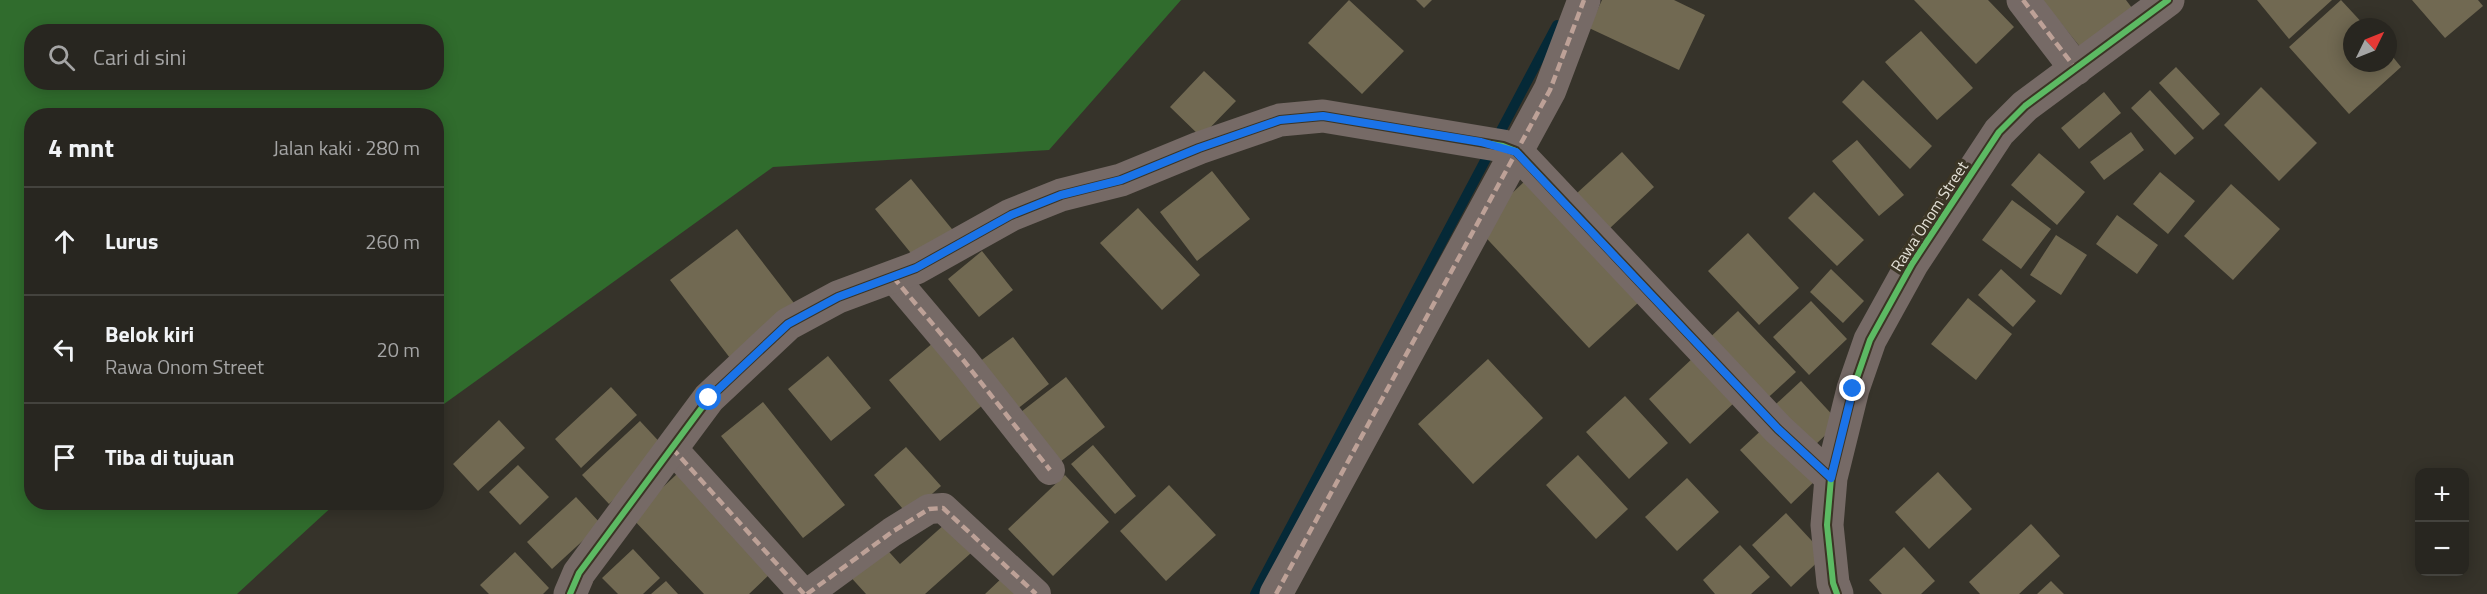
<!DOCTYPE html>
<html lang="id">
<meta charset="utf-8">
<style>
:root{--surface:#282620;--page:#34322d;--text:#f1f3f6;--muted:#a5a5a5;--line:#44433e}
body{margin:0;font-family:"Titillium Web",sans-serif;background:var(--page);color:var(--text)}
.controls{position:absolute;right:18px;bottom:18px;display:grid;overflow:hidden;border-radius:12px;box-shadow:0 3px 15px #0003}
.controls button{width:54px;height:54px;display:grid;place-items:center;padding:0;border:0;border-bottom:2px solid var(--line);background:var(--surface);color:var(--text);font:30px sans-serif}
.compass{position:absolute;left:2343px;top:18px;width:54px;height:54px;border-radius:50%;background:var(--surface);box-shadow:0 3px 15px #0003;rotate:47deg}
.stop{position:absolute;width:18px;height:18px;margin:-14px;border:4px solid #1a73e8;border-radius:50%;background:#fff}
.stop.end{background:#1a73e8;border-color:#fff;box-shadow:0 2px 6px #0008}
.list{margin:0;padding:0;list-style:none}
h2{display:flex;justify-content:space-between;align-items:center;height:78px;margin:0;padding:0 24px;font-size:26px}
h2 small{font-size:20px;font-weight:400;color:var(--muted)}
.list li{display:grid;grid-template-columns:39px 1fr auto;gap:18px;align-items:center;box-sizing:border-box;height:108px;padding:0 24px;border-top:2px solid var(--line)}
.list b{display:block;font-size:22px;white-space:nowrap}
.list p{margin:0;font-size:20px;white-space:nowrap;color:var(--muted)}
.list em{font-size:20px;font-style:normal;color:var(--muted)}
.icon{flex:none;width:33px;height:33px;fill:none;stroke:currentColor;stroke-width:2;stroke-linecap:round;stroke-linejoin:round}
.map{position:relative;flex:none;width:2487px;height:594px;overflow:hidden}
.search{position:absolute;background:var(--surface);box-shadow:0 3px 15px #0003;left:24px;top:24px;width:420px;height:66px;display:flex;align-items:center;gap:15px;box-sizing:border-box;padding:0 21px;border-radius:24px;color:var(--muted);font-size:22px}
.panel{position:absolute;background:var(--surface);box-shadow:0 3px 15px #0003;left:24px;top:108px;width:420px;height:402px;border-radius:24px}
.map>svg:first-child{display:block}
</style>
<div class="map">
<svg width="2487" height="594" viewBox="0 0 2487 594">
<rect width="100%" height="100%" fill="#36332a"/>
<path fill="#306c2d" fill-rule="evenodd" d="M0 0H1181L1049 150 773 167 437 409 436 116H32V502L336 503 237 594H0ZM32 32H436V82H32Z"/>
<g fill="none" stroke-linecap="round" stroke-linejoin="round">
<path stroke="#052937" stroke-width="10" d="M1255 594 1557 25"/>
</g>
<path fill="#716952" d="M1349 0 1404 51 1362 94 1308 43Z
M1416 0H1432L1424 8Z
M1602 0H1674L1705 15 1679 70 1589 28Z
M1914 0H1988L2014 27 1976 64Z
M2042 0H2126L2132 8 2081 48Z
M2257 0H2332L2289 39Z
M2341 0 2366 27H2352V63H2388V51L2401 67 2349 114 2289 47Z
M2412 0H2478L2483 6 2445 38Z
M1921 31 1973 88 1937 120 1885 62Z
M2176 67 2220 114 2203 130 2159 83Z
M1204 71 1236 101 1201 137 1170 107Z
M1863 80 1932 146 1910 169 1842 102Z
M2261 87 2317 143 2279 181 2224 125Z
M2150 90 2194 138 2175 155 2131 108Z
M2104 92 2121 113 2079 149 2061 128Z
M2131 132 2144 150 2104 180 2090 162Z
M1857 140 1904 195 1879 216 1832 161Z
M1622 152 1654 187 1610 228 1577 193Z
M2039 153 2085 192 2057 225 2011 185Z
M1212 171 1250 219 1197 261 1160 212Z
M2160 172 2195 201 2168 234 2133 204Z
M911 179 956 234 919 263 875 209Z
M1525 181 1639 302 1589 348 1476 227Z
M2231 184 2280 229 2233 280 2184 236Z
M1814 192 1864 240 1837 266 1788 218Z
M2012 200 2051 229 2021 269 1982 240Z
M1138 208 1200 275 1162 310 1100 243Z
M2117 215 2158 245 2137 274 2096 244Z
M737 229 797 307 730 358 670 280Z
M1748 233 1799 288 1759 325 1708 271Z
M2056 235 2087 255 2061 295 2030 275Z
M982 251 1013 290 979 317 948 279Z
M1831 269 1864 301 1843 323 1810 292Z
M2001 269 2036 301 2013 327 1978 295Z
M1968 298 2012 334 1976 380 1931 344Z
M1811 301 1847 339 1809 375 1773 337Z
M1738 311 1796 372 1761 404 1704 343Z
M940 337 991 398 940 441 889 380Z
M1013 337 1049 384 1016 410 979 362Z
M828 356 871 408 831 441 788 389Z
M1694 357 1735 402 1690 444 1649 399Z
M1488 359 1543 418 1473 484 1418 424Z
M1066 377 1105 427 1060 462 1021 412Z
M1801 381 1839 422 1814 446 1776 404Z
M611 387 637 415 581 468 555 439Z
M1625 396 1668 443 1629 479 1586 432Z
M763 402 845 505 803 538 721 436Z
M499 420 525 448 478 491 453 464Z
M640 421 667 450 609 504 582 475Z
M1767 425 1817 479 1791 504 1740 450Z
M1093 445 1136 496 1115 514 1071 464Z
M906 447 941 486 908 515 874 475Z
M1578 455 1628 509 1596 539 1546 485Z
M518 465 549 497 520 525 489 492Z
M1938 472 1972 509 1929 549 1895 512Z
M677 474 770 574 749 594H704L631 517Z
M1065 475 1109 522 1053 576 1008 529Z
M1687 478 1719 512 1677 551 1645 517Z
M1169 485 1216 535 1166 581 1120 531Z
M576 497 601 524 552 569 527 542Z
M1786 513 1825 555 1791 587 1752 545Z
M945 524 971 553 925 594H866L847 573 881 543 900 564Z
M2031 524 2060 556 2019 594H1980L1969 582Z
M1740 545 1770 577 1751 594H1715L1703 580Z
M1904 547 1935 581 1921 594H1882L1869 580Z
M633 549 660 578 643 594H618L602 578Z
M515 552 549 588 543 594H489L480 585Z
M1004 576 1021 594H985Z
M666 581 678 594H651Z
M2051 581 2064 594H2037Z"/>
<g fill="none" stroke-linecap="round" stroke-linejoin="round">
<path stroke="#766a66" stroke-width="30" d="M893 277 964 361 1050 470
M672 448 804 594
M807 594 892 532 929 509 943 508 1036 594"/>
<path stroke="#766a66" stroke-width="33" d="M2023 0 2076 69
M570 594 579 573 709 398 788 324 838 297 916 268 1011 215 1061 195 1121 180 1199 148 1280 120 1323 116 1503 146 1516 151 1778 429 1831 478
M1276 594 1550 90 1584 0
M1837 594 1833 583 1827 525 1831 478 1853 389 1870 340 1912 264 1999 132 2025 106 2168 0"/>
<path stroke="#bda197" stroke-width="4.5" stroke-dasharray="9 4.5" stroke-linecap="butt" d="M2023 0 2076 69
M893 277 964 361 1050 470
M672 448 804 594
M807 594 892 532 929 509 943 508 1036 594
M1276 594 1550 90 1584 0"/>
<defs>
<path id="cycleway" d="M570 594 579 573 709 398 788 324 838 297 916 268 1011 215 1061 195 1121 180 1199 148 1280 120 1323 116 1503 146 1516 151 1778 429 1831 478
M1837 594 1833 583 1827 525 1831 478 1853 389 1870 340 1912 264 1999 132 2025 106 2168 0"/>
</defs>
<use href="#cycleway" stroke="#3b3525" stroke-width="10"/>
<use href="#cycleway" stroke="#5cba63" stroke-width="6"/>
</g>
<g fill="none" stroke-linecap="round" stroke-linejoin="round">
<path stroke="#1a73e8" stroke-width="8" d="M709 398 788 324 838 297 916 268 1011 215 1061 195 1121 180 1199 148 1280 120 1323 116 1481 142 1516 152 1778 429 1831 478 1853 389"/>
</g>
<g text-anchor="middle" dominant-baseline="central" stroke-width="6" stroke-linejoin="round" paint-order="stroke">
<g font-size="16" fill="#e4e1d7" stroke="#3b3525">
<text transform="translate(1929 216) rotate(-57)">Rawa Onom Street</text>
</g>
</g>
</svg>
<div class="controls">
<button>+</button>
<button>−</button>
</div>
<svg class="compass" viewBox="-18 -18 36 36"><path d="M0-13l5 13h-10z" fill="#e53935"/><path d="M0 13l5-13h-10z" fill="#a5a5a5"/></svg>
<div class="stop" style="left:709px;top:398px"></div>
<div class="stop end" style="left:1853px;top:389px"></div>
<div class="search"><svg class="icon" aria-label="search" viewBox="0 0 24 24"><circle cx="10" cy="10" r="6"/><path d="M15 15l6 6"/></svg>Cari di sini</div>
<section class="panel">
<h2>4 mnt<small>Jalan kaki · 280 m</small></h2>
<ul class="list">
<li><svg class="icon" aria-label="ahead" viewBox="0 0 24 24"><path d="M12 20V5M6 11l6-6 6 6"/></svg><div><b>Lurus</b></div><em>260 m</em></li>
<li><svg class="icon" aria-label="left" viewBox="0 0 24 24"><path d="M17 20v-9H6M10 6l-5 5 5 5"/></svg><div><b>Belok kiri</b><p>Rawa Onom Street</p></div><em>20 m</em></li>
<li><svg class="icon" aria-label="arrive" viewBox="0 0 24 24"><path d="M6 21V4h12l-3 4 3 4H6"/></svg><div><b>Tiba di tujuan</b></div></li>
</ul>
</section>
</div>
